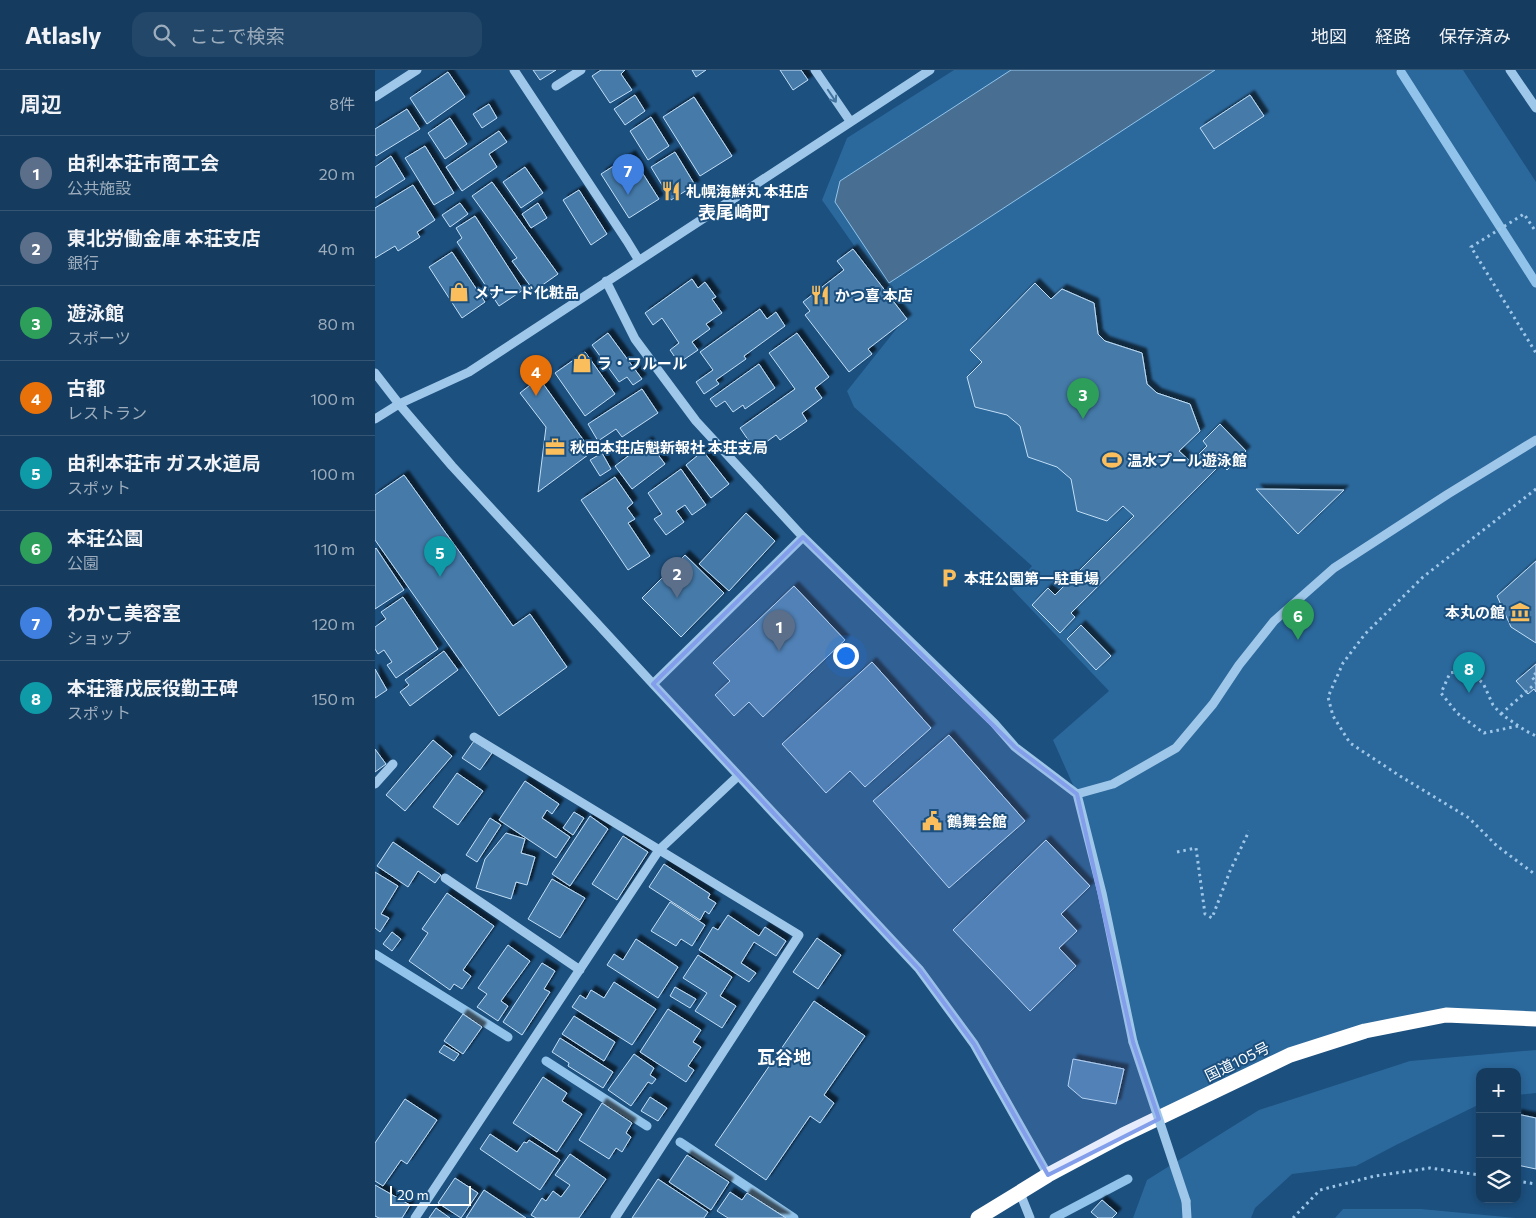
<!DOCTYPE html>
<html lang="ja">
<meta charset="utf-8">
<style>
:root{--surface:#153c5f;--page:#224768;--text:#f1f3f6;--muted:#9dadbd;--line:#345674;--accent:#fabe5d}
body{margin:0;font-family:Commissioner,"Noto Sans JP",sans-serif;background:var(--page);color:var(--text)}
.controls{position:absolute;right:15px;bottom:15px;display:grid;overflow:hidden;border-radius:10px;box-shadow:0 2px 8px #0003}
.controls button{width:45px;height:45px;display:grid;place-items:center;padding:0;border:0;border-bottom:1px solid var(--line);background:var(--surface);color:var(--text);font:25px sans-serif}
.scale{position:absolute;left:15px;bottom:12px;width:81px;box-sizing:border-box;padding-left:5px;border:2px solid #fff;border-top:0;font-size:14px;line-height:18px;white-space:nowrap;color:#fff;-webkit-text-stroke:4px #1c507f;paint-order:stroke}
.you{position:absolute;left:470px;top:585px;width:18px;height:18px;margin:-12px;border:4px solid #fff;border-radius:50%;background:#1a73e8;box-shadow:0 0 0 8px #1a73e833}
.badge{display:grid;place-items:center;width:32px;height:32px;border-radius:50%;background:var(--accent);color:#fff;font-size:16px;font-weight:700}
.pin{position:absolute;translate:-50% -41px;filter:drop-shadow(0 1px 2px #0008)}
.pin::after{content:'';position:absolute;top:26px;width:18px;height:15px;background:inherit;clip-path:polygon(0 0,100% 0,50% 100%)}
.list{margin:0;padding:0;list-style:none}
h2{display:flex;justify-content:space-between;align-items:center;height:65px;margin:0;padding:0 20px;font-size:21px}
h2 small{font-size:16px;font-weight:400;color:var(--muted)}
.list li{display:grid;grid-template-columns:32px 1fr auto;gap:15px;align-items:center;box-sizing:border-box;height:75px;padding:0 20px;border-top:1px solid var(--line)}
.list b{display:block;font-size:19px;white-space:nowrap}
.list p{margin:0;font-size:16px;white-space:nowrap;color:var(--muted)}
.list em{font-size:16px;font-style:normal;color:var(--muted)}
.icon{flex:none;width:28px;height:28px;fill:none;stroke:currentColor;stroke-width:2;stroke-linecap:round;stroke-linejoin:round}
.map{position:relative;flex:none;width:1161px;height:1148px;overflow:hidden}
header{display:flex;align-items:center;gap:30px;box-sizing:border-box;height:70px;padding:0 25px;background:var(--surface);border-bottom:1px solid var(--line)}
header strong{font-size:24px}
nav{display:flex;gap:28px;margin-inline-start:auto;font-size:18px}
.search{width:350px;height:45px;background:var(--page);display:flex;align-items:center;gap:12px;box-sizing:border-box;padding:0 18px;border-radius:15px;color:var(--muted);font-size:19px}
main{display:flex}
aside{flex:1;background:var(--surface)}
.map>svg:first-child{display:block}
</style>
<header>
<strong>Atlasly</strong>
<div class="search"><svg class="icon" aria-label="search" viewBox="0 0 24 24"><circle cx="10" cy="10" r="6"/><path d="M15 15l6 6"/></svg>ここで検索</div>
<nav><a>地図</a><a>経路</a><a>保存済み</a></nav>
</header>
<main>
<aside>
<h2>周辺<small>8件</small></h2>
<ul class="list">
<li><span class="badge" style="background:#5c6f8a">1</span><div><b>由利本荘市商工会</b><p>公共施設</p></div><em>20 m</em></li>
<li><span class="badge" style="background:#5c6f8a">2</span><div><b>東北労働金庫 本荘支店</b><p>銀行</p></div><em>40 m</em></li>
<li><span class="badge" style="background:#2e9e5b">3</span><div><b>遊泳館</b><p>スポーツ</p></div><em>80 m</em></li>
<li><span class="badge" style="background:#e8710a">4</span><div><b>古都</b><p>レストラン</p></div><em>100 m</em></li>
<li><span class="badge" style="background:#0f9aa8">5</span><div><b>由利本荘市 ガス水道局</b><p>スポット</p></div><em>100 m</em></li>
<li><span class="badge" style="background:#2e9e5b">6</span><div><b>本荘公園</b><p>公園</p></div><em>110 m</em></li>
<li><span class="badge" style="background:#3f7fe0">7</span><div><b>わかこ美容室</b><p>ショップ</p></div><em>120 m</em></li>
<li><span class="badge" style="background:#0f9aa8">8</span><div><b>本荘藩戊辰役勤王碑</b><p>スポット</p></div><em>150 m</em></li>
</ul>
</aside>
<div class="map">
<svg width="1161" height="1148" viewBox="0 0 1161 1148">
<defs>
<filter id="shadow"><feDropShadow dx="4.5" dy="-4.5" stdDeviation="1" flood-color="#0009"/></filter>
</defs>
<rect width="100%" height="100%" fill="#1c507f"/>
<path fill="#2b689c" d="M579 0H1088L1161 112V949L1071 945 990 961 784 1049 758 972 702 724 678 670 734 621 637 519 657 496 479 337 472 321 530 248 447 130 472 68Z
M1161 980V1023L1142 1025V1002H1105V1034L1021 1075 981 1096 917 1104 880 1138 876 1148H758L772 1110 884 1040 1035 991Z
M968 1139H1046L1141 1148H960Z"/>
<path fill="#486f92" stroke="#92c4eb" d="M636 0H840L514 213 460 132 465 111Z"/>
<g fill="none" stroke-linecap="round" stroke-linejoin="round">
<path stroke="#92c4eb" stroke-width="9" d="M1026 2 1161 213
M0 884 133 967
M171 991 272 1056
M305 1072 419 1148
M679 1148 753 1109"/>
</g>
<path fill="#447aa9" stroke="#c3dff7" filter="url(#shadow)" d="M158 0H181L165 10Z
M226 0H250L246 4 257 20 235 33 217 6Z
M317 0H331L321 7Z
M405 0H426L433 10 418 20Z
M73 2 90 27 52 54 35 28Z
M260 25 270 41 250 55 239 39Z
M875 25 889 46 839 79 825 58Z
M319 27 357 86 325 106 288 47Z
M114 34 122 48 107 58 98 44Z
M32 39 45 59 1 86 0 84V59Z
M276 47 294 76 273 90 255 61Z
M75 48 92 74 70 89 53 63Z
M124 61 132 72 114 84 122 97 87 121 71 97Z
M50 76 79 123 59 135 30 88Z
M300 82 320 115 296 130 276 97Z
M256 85 284 129 254 148 226 104Z
M16 86 30 109 0 128V97Z
M150 97 168 123 146 138 128 112Z
M117 112 183 204 159 221 137 191 142 188 97 126Z
M38 115 60 150 42 162 45 167 23 181 20 176 0 188V138Z
M204 120 232 164 216 175 188 130Z
M85 133 93 144 75 157 67 145Z
M163 133 172 148 156 158 147 144Z
M100 146 148 220 124 236 82 172 87 168 81 158Z
M478 179 532 249 493 279 497 284 474 302 430 245 435 241 428 232 469 200 462 191Z
M77 182 110 232 87 248 54 197Z
M317 209 323 218 330 212 341 227 337 229 347 243 331 254 335 259 317 272 323 280 304 293 295 280 304 273 287 248 278 255 270 243Z
M660 213 676 229 687 219 719 233 723 264 730 271 767 283 772 314 782 323 815 334 825 361 804 381 816 392 832 376 828 371 845 354 871 381 852 400 846 394 696 543 700 547 685 563 657 535 673 518 680 525 759 446 748 436 732 451 702 441 696 409 682 397 653 387 645 356 632 345 600 337 592 307 607 292 595 280Z
M385 239 392 249 401 242 410 256 369 286 371 289 341 310 344 314 329 324 321 312 338 300 325 282Z
M233 263 267 309 258 315 252 307 244 312 217 275Z
M422 263 454 307 440 318 447 328 427 343 432 351 405 370 401 365 380 380 365 358 420 319 394 283Z
M210 282 240 324 210 346 180 303Z
M384 294 400 318 370 339 368 335 358 342 350 331 341 337 335 329Z
M164 308 217 382 163 422 171 357 145 323Z
M267 319 283 343 247 367 241 359 223 371 213 354Z
M273 371 290 394 257 419 240 396Z
M328 381 354 414 336 428 311 395Z
M227 383 236 399 225 406 215 390Z
M306 399 331 435 317 445 310 435 301 441 309 452 291 465 279 449 287 444 273 423Z
M29 405 138 556 155 544 192 597 124 646 0 470V425Z
M240 407 258 433 252 438 260 449 253 453 275 486 253 500 206 430Z
M881 419 969 420 923 464Z
M371 443 400 471 354 521 324 494Z
M1 478 29 520 0 539V479Z
M310 485 349 523 306 567 267 528Z
M1161 491V573L1136 557 1122 526Z
M419 516 470 570 388 647 374 632 359 646 340 625 355 611 338 593Z
M28 527 63 579 21 608 12 595 17 592 9 580 3 584 0 579V557L11 549 6 542Z
M706 555 736 586 721 600 692 569Z
M69 581 83 600 35 636 25 622 34 615 30 610Z
M497 592 556 658 490 717 475 701 451 723 407 674Z
M1161 594V622L1159 619 1153 624 1141 611Z
M0 599 12 620 0 628Z
M574 665 650 751 574 818 498 731Z
M58 670 77 686 30 741 11 725Z
M99 671 117 683 105 700 87 688Z
M0 679 11 694 0 702Z
M82 703 108 721 83 755 58 737Z
M150 711 184 734 177 744 172 740 167 748 195 767 181 788 124 750Z
M199 742 209 748 198 765 188 758Z
M215 746 233 759 195 816 177 804Z
M115 748 126 755 102 792 91 785Z
M131 763 150 769 146 783 160 787 152 815 141 812 136 829 101 818 110 789Z
M248 766 273 782 242 830 217 814Z
M671 770 715 816 686 844 702 861 684 878 701 896 655 941 578 860Z
M18 772 66 805 60 813 43 801 33 817 2 796Z
M289 794 335 824 333 828 341 833 334 844 330 841 325 850 274 817Z
M0 802 23 816 6 844 14 848 5 862 0 858Z
M177 809 210 828 185 868 153 849Z
M72 823 119 856 88 900 96 906 87 919 79 914 75 920 34 891 53 863 47 859Z
M295 832 330 855 317 876 306 869 301 876 276 861Z
M353 845 384 866 390 857 411 871 401 886 379 872 366 893 381 903 374 912 324 880 338 857 343 860Z
M17 862 26 869 17 881 8 874Z
M442 868 466 885 443 919 418 902Z
M261 869 303 897 283 928 232 895 239 884 248 890Z
M133 875 155 891 126 931 133 936 123 951 102 937 112 924 103 918Z
M323 885 357 907 345 926 361 936 347 958 320 941 332 923 308 908Z
M167 893 180 901 169 919 175 922 147 965 128 952Z
M239 912 281 939 257 975 197 937 205 925 211 929 216 920 229 928Z
M300 917 321 929 315 938 295 926Z
M439 931 490 966 449 1025 459 1033 445 1053 435 1046 391 1110 340 1075Z
M293 939 326 960 318 972 326 977 313 996 319 1000 311 1012 265 982Z
M88 944 107 957 88 984 69 971Z
M199 946 240 972 229 991 187 964Z
M185 968 238 1002 228 1018 193 996 194 993 177 982Z
M69 975 84 984 79 991 64 982Z
M259 984 279 998 275 1005 281 1009 277 1014 273 1012 256 1036 233 1020Z
M698 989 749 999 741 1034 707 1028 693 1016Z
M168 1007 192 1023 187 1031 207 1044 182 1082 138 1053Z
M275 1027 292 1038 283 1051 266 1041Z
M30 1029 62 1050 32 1094 26 1090 8 1116 0 1111V1073Z
M227 1033 257 1053 251 1063 256 1067 247 1082 241 1078 234 1089 204 1070Z
M1142 1044 1161 1048V1099L1142 1095Z
M115 1064 142 1082 149 1072 152 1073 154 1070 185 1090 165 1120 105 1079Z
M195 1084 231 1109 204 1148H161L156 1145 167 1128 171 1131 178 1121 186 1127 195 1115 180 1105Z
M312 1085 354 1112 336 1140 294 1112Z
M80 1108 103 1123 86 1148 63 1133Z
M283 1109 333 1142 329 1148H257Z
M0 1115 35 1135 27 1148H4L0 1146Z
M109 1120 151 1148H91Z
M355 1122 367 1130 372 1123 411 1148H353L342 1141Z
M727 1130 742 1143 737 1148H723L716 1142Z
M61 1138 75 1148H54Z"/>
<g fill="none" stroke-linecap="round" stroke-linejoin="round">
<path stroke="#9fc7e9" stroke-width="3" stroke-dasharray="2.5 4" stroke-linecap="butt" d="M1159 159 1149 144 1096 177 1161 283
M1161 419 1048 507 990 564 968 593 953 627 958 646 975 673 1025 706 1094 748 1122 776 1161 805
M1161 603 1157 607 1161 612
M1126 644 1161 613
M1143 656 1109 663 1082 643 1066 623 1075 603 1091 600 1108 613 1118 635 1126 644 1151 661 1161 666
M802 782 821 778 830 844 837 848 855 801 874 761
M1142 1111 1161 1114
M918 1148 945 1120 1000 1106 1055 1098 1105 1105"/>
<path stroke="#9fc7e9" stroke-width="9" d="M139 0 252 171 263 189
M440 0 475 51
M1135 0 1161 38
M181 16 206 0
M0 27 42 0
M231 211 260 269 321 351 428 467 619 653 640 677 702 724 727 823 758 972
M0 303 24 334 77 396 278 614 544 899 599 974 673 1105
M0 349 24 334 94 302 555 0
M278 614 428 467
M99 667 424 865 240 1148
M0 714 18 694
M702 724 738 714 801 678 838 634 864 595 899 551 959 498 1073 424 1161 370
M70 808 205 900
M645 1123 655 1148
M811 1131 812 1148
M40 1148 284 780 363 706"/>
<path stroke="#fff" stroke-width="15" d="M603 1148 673 1105 748 1065 915 985 990 961 1071 945 1161 949"/>
<path stroke="#9fc7e9" stroke-width="9" d="M758 972 811 1131"/>
</g>
<defs><path id="oneway-shaft" d="M-6 0H5M1.5-3L5.5 0L1.5 3" fill="none" stroke-width="1.6" stroke-linecap="round" stroke-linejoin="round" transform="scale(1.25)"/></defs>
<use stroke="#43749f" href="#oneway-shaft" transform="translate(457 26) rotate(56)"/>
<path fill="#839eea" fill-opacity="0.2" stroke="#839eea" stroke-width="4" stroke-linejoin="round" d="M428 467 640 677 702 724 758 972 784 1049 673 1105 599 974 544 899 278 614Z"/>
<defs>
<symbol id="restaurant-bare" viewBox="-9 -9 18 18"><path d="M-5-6h1v4h1v-4h1v4h1v-4h1v5L-1.5 .5V6h-2V.5L-5-1ZM5-6V6H3V1.5H1.5Q1.5-4 5-6Z" fill="#fabe5d" stroke="#1c507f" stroke-width="2.5" paint-order="stroke"/></symbol>
<symbol id="shop-bare" viewBox="-9 -9 18 18"><path d="M-5-2.5h2.3a2.7 3.5 0 0 1 5.4 0H5L5.5 6h-11ZM-1.5-2.5h3a1.5 2.3 0 0 0-3 0Z" fill="#fabe5d" stroke="#1c507f" stroke-width="2.5" paint-order="stroke"/></symbol>
<symbol id="office-bare" viewBox="-9 -9 18 18"><path d="M-6-3h4V-5.5h4V-3h4V5H-6ZM-1-4.5V-3h2v-1.5ZM-6 0V1H6V0Z" fill="#fabe5d" stroke="#1c507f" stroke-width="2.5" paint-order="stroke"/></symbol>
<symbol id="stadium-bare" viewBox="-9 -9 18 18"><path d="M0-5a6.5 5 0 1 0 0 10a6.5 5 0 1 0 0-10ZM-3.5-1.8h7v3.6h-7Z" fill="#fabe5d" stroke="#1c507f" stroke-width="2.5" paint-order="stroke"/></symbol>
<symbol id="parking-bare" viewBox="-9 -9 18 18"><path d="M-3.5-5.5H1a3.5 3.5 0 0 1 0 7H-1V5.5H-3.5ZM-1-3.4V-.6H.8a1.4 1.4 0 0 0 0-2.8Z" fill="#fabe5d" stroke="#1c507f" stroke-width="2.5" paint-order="stroke"/></symbol>
<symbol id="museum-bare" viewBox="-9 -9 18 18"><path d="M0-6L6-3V-2H-6V-3ZM-5-1h2V3h-2ZM-1-1h2V3h-2ZM3-1h2V3H3ZM-6 4H6V6H-6Z" fill="#fabe5d" stroke="#1c507f" stroke-width="2.5" paint-order="stroke"/></symbol>
<symbol id="civic-bare" viewBox="-9 -9 18 18"><path d="M-.6-6.5H3V-4.5H.6V-3L4-1V1h2V6H-6V1h2V-1L-.6-3ZM-1.2 2.5V6h2.4V2.5Z" fill="#fabe5d" stroke="#1c507f" stroke-width="2.5" paint-order="stroke"/></symbol>
</defs>
<g fill-rule="evenodd">
<use href="#restaurant-bare" x="282" y="107" width="28" height="28"/>
<use href="#shop-bare" x="70" y="208" width="28" height="28"/>
<use href="#restaurant-bare" x="431" y="211" width="28" height="28"/>
<use href="#shop-bare" x="193" y="279" width="28" height="28"/>
<use href="#office-bare" x="166" y="363" width="28" height="28"/>
<use href="#stadium-bare" x="723" y="376" width="28" height="28"/>
<use href="#parking-bare" x="560" y="494" width="28" height="28"/>
<use href="#museum-bare" x="1131" y="528" width="28" height="28"/>
<use href="#civic-bare" x="543" y="737" width="28" height="28"/>
</g>
<g text-anchor="middle" dominant-baseline="central" stroke-width="4" stroke-linejoin="round" paint-order="stroke">
<g font-size="15" font-weight="bold" fill="#fff" stroke="#1c507f" text-anchor="start">
<text x="311" y="121">札幌海鮮丸 本荘店</text>
<text x="99" y="222">メナード化粧品</text>
<text x="460" y="225">かつ喜 本店</text>
<text x="222" y="293">ラ・フルール</text>
<text x="195" y="377">秋田本荘店魁新報社 本荘支局</text>
<text x="752" y="390">温水プール遊泳館</text>
<text x="589" y="508">本荘公園第一駐車場</text>
<text x="1130" y="542" text-anchor="end">本丸の館</text>
<text x="572" y="751">鶴舞会館</text>
</g>
<g font-size="15" fill="#fff" stroke="#1c507f">
<text transform="translate(862 991) rotate(-26)">国道105号</text>
</g>
<g font-size="18" font-weight="bold" fill="#fff" stroke="#1c507f">
<text x="359" y="142">表尾崎町</text>
<text x="409" y="987">瓦谷地</text>
</g>
</g>
</svg>
<div class="controls">
<button>+</button>
<button>−</button>
<button><svg class="icon" aria-label="layers" viewBox="0 0 24 24"><path d="M12 4l9 5-9 5-9-5zM3 14l9 5 9-5"/></svg></button>
</div>
<div class="scale">20 m</div>
<div class="you"></div>
<div class="pin badge" style="left:404px;top:581px;background:#5c6f8a">1</div>
<div class="pin badge" style="left:302px;top:528px;background:#5c6f8a">2</div>
<div class="pin badge" style="left:708px;top:349px;background:#2e9e5b">3</div>
<div class="pin badge" style="left:161px;top:326px;background:#e8710a">4</div>
<div class="pin badge" style="left:65px;top:507px;background:#0f9aa8">5</div>
<div class="pin badge" style="left:923px;top:570px;background:#2e9e5b">6</div>
<div class="pin badge" style="left:253px;top:125px;background:#3f7fe0">7</div>
<div class="pin badge" style="left:1094px;top:623px;background:#0f9aa8">8</div>
</div>
</main>
